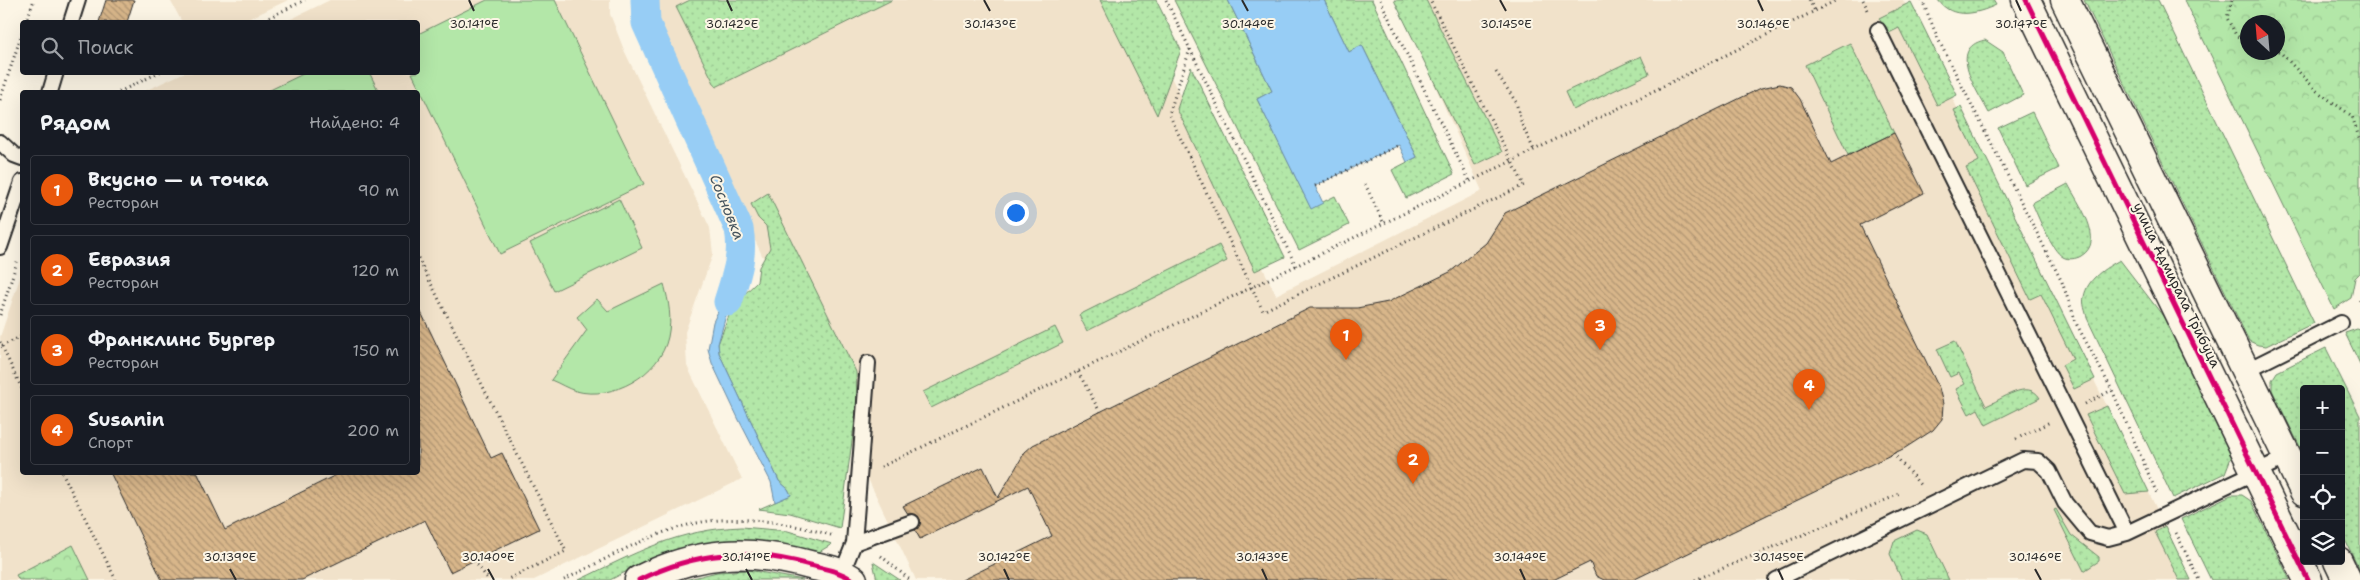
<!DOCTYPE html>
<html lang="ru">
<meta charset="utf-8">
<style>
:root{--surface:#171b24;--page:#242831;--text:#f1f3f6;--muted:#9ea1a6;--line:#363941;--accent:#ea580c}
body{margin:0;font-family:"Shantell Sans",sans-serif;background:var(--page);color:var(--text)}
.controls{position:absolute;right:15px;bottom:15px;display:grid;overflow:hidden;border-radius:5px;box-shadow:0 5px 20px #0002}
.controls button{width:45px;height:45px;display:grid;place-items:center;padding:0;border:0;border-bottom:1px solid var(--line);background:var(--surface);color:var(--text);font:25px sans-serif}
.compass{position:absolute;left:2240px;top:15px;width:45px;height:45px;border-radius:50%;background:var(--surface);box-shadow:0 5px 20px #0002;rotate:334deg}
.you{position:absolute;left:1015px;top:212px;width:18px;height:18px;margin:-12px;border:4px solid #fff;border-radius:50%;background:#1a73e8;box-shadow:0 0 0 8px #1a73e833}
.badge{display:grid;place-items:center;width:32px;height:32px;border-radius:50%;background:var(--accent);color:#fff;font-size:16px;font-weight:700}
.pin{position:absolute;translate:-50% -41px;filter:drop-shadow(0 1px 2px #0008)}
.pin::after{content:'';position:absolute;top:26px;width:18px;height:15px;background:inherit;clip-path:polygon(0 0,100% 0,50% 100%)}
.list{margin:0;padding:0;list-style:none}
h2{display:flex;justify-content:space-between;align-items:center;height:65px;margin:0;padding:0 20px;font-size:21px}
h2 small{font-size:16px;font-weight:400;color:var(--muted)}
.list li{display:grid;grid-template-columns:32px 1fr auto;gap:15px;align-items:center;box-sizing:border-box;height:70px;margin:0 10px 10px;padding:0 10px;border:1px solid var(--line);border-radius:5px}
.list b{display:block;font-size:19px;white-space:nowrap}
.list p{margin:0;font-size:16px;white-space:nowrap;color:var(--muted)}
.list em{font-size:16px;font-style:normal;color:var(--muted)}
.icon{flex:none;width:28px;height:28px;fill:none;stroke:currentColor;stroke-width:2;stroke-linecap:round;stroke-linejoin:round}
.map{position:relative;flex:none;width:2360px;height:580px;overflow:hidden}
.search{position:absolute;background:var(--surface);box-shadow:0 5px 20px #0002;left:20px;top:20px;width:400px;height:55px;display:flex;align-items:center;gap:12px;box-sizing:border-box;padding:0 18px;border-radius:5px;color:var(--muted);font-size:19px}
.panel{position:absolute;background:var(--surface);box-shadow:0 5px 20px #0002;left:20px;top:90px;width:400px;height:385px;border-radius:5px}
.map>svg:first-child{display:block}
</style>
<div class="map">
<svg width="2360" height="580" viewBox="0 0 2360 580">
<defs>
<pattern id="grass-dots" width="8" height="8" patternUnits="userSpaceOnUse" patternTransform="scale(1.25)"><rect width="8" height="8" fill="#b3e7a8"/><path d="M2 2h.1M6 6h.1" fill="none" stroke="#9ac691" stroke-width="1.8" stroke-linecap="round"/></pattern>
<pattern id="park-crowns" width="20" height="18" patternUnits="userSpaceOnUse" patternTransform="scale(1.25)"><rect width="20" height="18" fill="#b3e7a8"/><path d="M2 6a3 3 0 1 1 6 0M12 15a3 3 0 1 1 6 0" fill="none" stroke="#9ac691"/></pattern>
<pattern id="building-back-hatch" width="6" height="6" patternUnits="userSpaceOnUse" patternTransform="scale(1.25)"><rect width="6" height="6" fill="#d8b68a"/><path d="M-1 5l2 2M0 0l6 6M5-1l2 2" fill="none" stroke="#af9471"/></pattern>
</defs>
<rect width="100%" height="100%" fill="#fcf5e5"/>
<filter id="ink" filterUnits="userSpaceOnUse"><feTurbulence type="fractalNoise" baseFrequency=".02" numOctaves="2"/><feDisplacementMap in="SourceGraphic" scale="10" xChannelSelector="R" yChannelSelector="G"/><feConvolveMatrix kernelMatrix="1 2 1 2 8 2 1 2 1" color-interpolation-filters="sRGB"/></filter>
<g filter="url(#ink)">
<path fill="#f1e2ca" d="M170 0H288L242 22H182Z
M330 0H610V14L624 50 710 228 713 254 685 332 687 366 742 479 534 580H0V337L22 272V472H418V92H143L183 73 418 72V22H285Z
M641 0H1134L1276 295 1482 191 1397 0H1903L2107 406 2191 580H916Z"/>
<path fill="url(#grass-dots)" stroke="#6f896a" d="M690 0H892L716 87 676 7Z
M1100 0H1156L1181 50 1157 115Z
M1174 0H1228L1272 91 1257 99 1311 208 1335 196 1349 225 1299 250Z
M1324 0H1372L1454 174 1406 198 1392 170 1417 157 1362 45 1349 52Z
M1394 0H1426L1502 152 1475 165Z
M1938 0H1993L1996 5C1977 14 1952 20 1938 0Z
M2084 0H2158L2314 323 2266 346 2258 345 2249 341Z
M1911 2 1957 95 1937 105 1899 28 1887 34 1879 18Z
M1985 40 2003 52 2023 95 1989 113C1978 92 1946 48 1985 40Z
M1850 43 1894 133 1848 155 1805 65Z
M1641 56 1649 74 1573 110 1565 92Z
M1191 67 1285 257 1255 271 1177 109Z
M1961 107 2095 379 2074 389 2062 365 2073 359 2041 294 2030 299 1966 168 1979 161 1954 110Z
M2032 112 2059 168 2025 185 1998 128Z
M2068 184C2077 202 2107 241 2081 256 2076 259 2068 260 2063 257 2051 250 2038 216 2032 203Z
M768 193 856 372 857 405 840 528 790 513 759 509 791 495 788 489 779 481 719 353 718 344 733 305 757 282 759 267 770 248 766 226 758 218 751 204Z
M1219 245 1227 261 1087 331 1079 315Z
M2120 260 2166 320 2232 455 2225 473 2173 498 2087 318C2086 312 2082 303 2084 297 2087 279 2105 268 2120 260Z
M1055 327 1063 343 931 408 923 392Z
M2357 329 2360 330V364L2345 333Z
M1955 341 1986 406C2001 400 2028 378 2040 398L1986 425 1978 409 1969 414 1956 389 1965 384 1959 373 1950 377 1937 349Z
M2326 348 2360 416V570L2341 532V389H2304V455L2272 390V380L2277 372Z
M2107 406 2149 492 2125 494 2086 415Z
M2231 495H2242L2251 501 2290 580H2211L2181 519Z
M2056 509 2071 535 2099 557V561L2084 571 2054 510Z
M2165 526 2191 580H2179L2155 532Z
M742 527 788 531 832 544 819 552 762 542 719 541 698 545 635 567 610 580H579C635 553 678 529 742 527Z
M1917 530 1927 534 1949 580H1902L1890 554 1894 541Z
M873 562 900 580H877Z
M748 570 803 580H685L717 572Z"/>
<path fill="url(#park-crowns)" stroke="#6f896a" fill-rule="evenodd" d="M2184 0H2360V273L2355 278 2351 298 2334 309ZM2248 22H2278V52H2248Z
M73 545 90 580H19L16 575Z"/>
<path fill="#b3e7a8" stroke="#6f896a" d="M487 0H555L644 184 500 254 412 73 418 72V34Z
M369 72 379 92H269L268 91 305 73Z
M619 199 642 248 554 291 530 243Z
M664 284C669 303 672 318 668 337 660 375 612 401 576 391 568 389 559 383 551 380L587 330 577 317 597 299 608 311Z"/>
<path fill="#97cdf5" stroke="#6c8ca4" d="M1228 0H1324L1349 52 1362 45 1417 157 1407 162 1399 145 1315 186 1323 203 1311 209 1257 99 1272 91Z
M740 265 718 344 719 353 779 481 788 489 791 495 775 502 771 482 739 420 712 363 708 349 713 322Z"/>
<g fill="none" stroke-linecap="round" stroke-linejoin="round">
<path stroke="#97cdf5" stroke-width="29" d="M645 0 646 23 739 229C744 256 736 276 728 302"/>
</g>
<path fill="url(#building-back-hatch)" stroke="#2b2b2b" d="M106 0H134L127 22H99Z
M1780 84 1791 87 1800 99 1831 164 1894 133 1924 193 1860 225 1939 388 1943 404 1942 419 1933 430 1905 448 1633 580H1604L1596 576 1590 562 1553 580H962L1052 536 1028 486 920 539 915 530 920 524V519L914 514H908L903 506 983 467 998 498 1025 452 1033 445 1310 308H1357L1388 302 1450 272 1486 243 1505 213 1761 88Z
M418 306 491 458 502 453 539 529 450 572 425 520 302 580H162L110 472H197L225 530 342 472H418Z"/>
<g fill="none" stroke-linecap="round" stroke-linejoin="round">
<defs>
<path id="lane" d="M71 22 78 0
M1878 30 2127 533
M50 92 56 72
M0 142 14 155 22 158
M0 247 22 182
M2245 371 2341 323
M854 543 912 522
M842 573 854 543 868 363
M1776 580 2023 460 2038 461 2049 471 2065 503 2090 533 2108 538 2127 533 2287 457"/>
<path id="street" d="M639 580C698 551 747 548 810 565 826 569 840 571 853 580"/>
<path id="secondary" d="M2026 0 2308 580
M2065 0 2304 491
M2338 561 2347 580"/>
</defs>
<use href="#lane" stroke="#2b2b2b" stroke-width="18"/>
<use href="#street" stroke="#2b2b2b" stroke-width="31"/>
<use href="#secondary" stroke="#2b2b2b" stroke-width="31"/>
<path stroke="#2b2b2b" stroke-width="3" stroke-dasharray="1 4" stroke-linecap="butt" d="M1166 0 1296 266
M1380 0 1470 182
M1809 0 1815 11
M1863 0 1869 12
M1922 0 1939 41 2062 282 2077 325 2112 390 2158 496
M2232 0 2227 18 2236 35 2248 44
M26 22 34 0
M260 22 305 0
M1190 49 1169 114 1263 311 1524 185 1430 0
M2278 52 2281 53 2317 91 2352 116 2360 141
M1496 72 1516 102 1522 125 1534 150
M119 92 160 72
M0 100 22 33
M1365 184 1384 224
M1315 186 1399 145
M418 258 566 551 506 580
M2360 300V301
M0 315 18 259
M0 342 22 389
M2 346 22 336
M1078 372 1100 412
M2085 404 2112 390
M2016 439 2050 422
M1893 453 1922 487
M881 467 1512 161 1837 0
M62 472 116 580
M2176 533 2199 580
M881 556 910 580
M474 561 489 580
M564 580C609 558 659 527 709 521 752 516 794 524 834 536
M1695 580 1900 494"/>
<use href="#lane" stroke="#fcf5e5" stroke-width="14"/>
<use href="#street" stroke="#fcf5e5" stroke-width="28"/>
<use href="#secondary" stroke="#fcf5e5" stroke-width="28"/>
<defs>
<path id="cycleway" d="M2026 0 2308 580
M639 580C698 551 747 548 810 565 826 569 840 571 853 580"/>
</defs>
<use href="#cycleway" stroke="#fcf5e5" stroke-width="8"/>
<use href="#cycleway" stroke="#d6006c" stroke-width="5"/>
</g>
</g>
<path fill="none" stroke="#2b2b2b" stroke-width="2" d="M469 0 474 11M727 0 732 11M984 0 990 11M1242 0 1248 11M1500 0 1506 11M1758 0 1763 11M2016 0 2021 11M230 569 236 580M488 569 494 580M746 569 752 580M1004 569 1009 580M1262 569 1267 580M1520 569 1525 580M1778 569 1783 580M2035 569 2041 580"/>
<g text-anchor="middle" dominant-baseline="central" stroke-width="4" stroke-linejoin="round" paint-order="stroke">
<g font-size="14" fill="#2b2b2b" stroke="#fcf5e5">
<text transform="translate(2177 285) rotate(64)">улица Адмирала Трибуца</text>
</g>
<g font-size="15" font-style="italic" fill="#46545e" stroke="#fcf5e5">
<text transform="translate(727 207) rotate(68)">Сосновка</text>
</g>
</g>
<g font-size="12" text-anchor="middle" fill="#2b2b2b" stroke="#fcf5e5" stroke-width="4" stroke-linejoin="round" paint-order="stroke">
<text x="474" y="28">30.141°E</text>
<text x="732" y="28">30.142°E</text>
<text x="990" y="28">30.143°E</text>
<text x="1248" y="28">30.144°E</text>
<text x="1506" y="28">30.145°E</text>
<text x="2021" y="28">30.147°E</text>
<text x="1763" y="28">30.146°E</text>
<text x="230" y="561">30.139°E</text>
<text x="488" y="561">30.140°E</text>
<text x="746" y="561">30.141°E</text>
<text x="1004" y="561">30.142°E</text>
<text x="1262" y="561">30.143°E</text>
<text x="1520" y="561">30.144°E</text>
<text x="1778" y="561">30.145°E</text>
<text x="2035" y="561">30.146°E</text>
</g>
</svg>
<div class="controls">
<button>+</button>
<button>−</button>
<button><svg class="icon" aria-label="locate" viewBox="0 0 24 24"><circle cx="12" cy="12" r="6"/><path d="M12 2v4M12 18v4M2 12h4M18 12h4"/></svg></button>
<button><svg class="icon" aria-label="layers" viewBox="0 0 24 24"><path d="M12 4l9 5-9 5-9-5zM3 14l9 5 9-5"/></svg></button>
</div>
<svg class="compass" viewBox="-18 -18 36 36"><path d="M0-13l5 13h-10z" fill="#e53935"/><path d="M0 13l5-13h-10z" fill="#9ea1a6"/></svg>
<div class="you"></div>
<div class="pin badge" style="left:1346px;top:360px">1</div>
<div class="pin badge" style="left:1413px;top:484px">2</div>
<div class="pin badge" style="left:1600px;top:350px">3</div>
<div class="pin badge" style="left:1809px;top:410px">4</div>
<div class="search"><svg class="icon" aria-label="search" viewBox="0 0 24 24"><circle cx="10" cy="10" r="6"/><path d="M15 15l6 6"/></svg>Поиск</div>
<section class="panel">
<h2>Рядом<small>Найдено: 4</small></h2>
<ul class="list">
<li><span class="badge">1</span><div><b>Вкусно — и точка</b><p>Ресторан</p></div><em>90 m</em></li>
<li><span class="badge">2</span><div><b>Евразия</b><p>Ресторан</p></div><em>120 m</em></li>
<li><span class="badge">3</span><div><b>Франклинс Бургер</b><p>Ресторан</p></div><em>150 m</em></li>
<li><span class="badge">4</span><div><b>Susanin</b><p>Спорт</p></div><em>200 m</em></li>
</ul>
</section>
</div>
